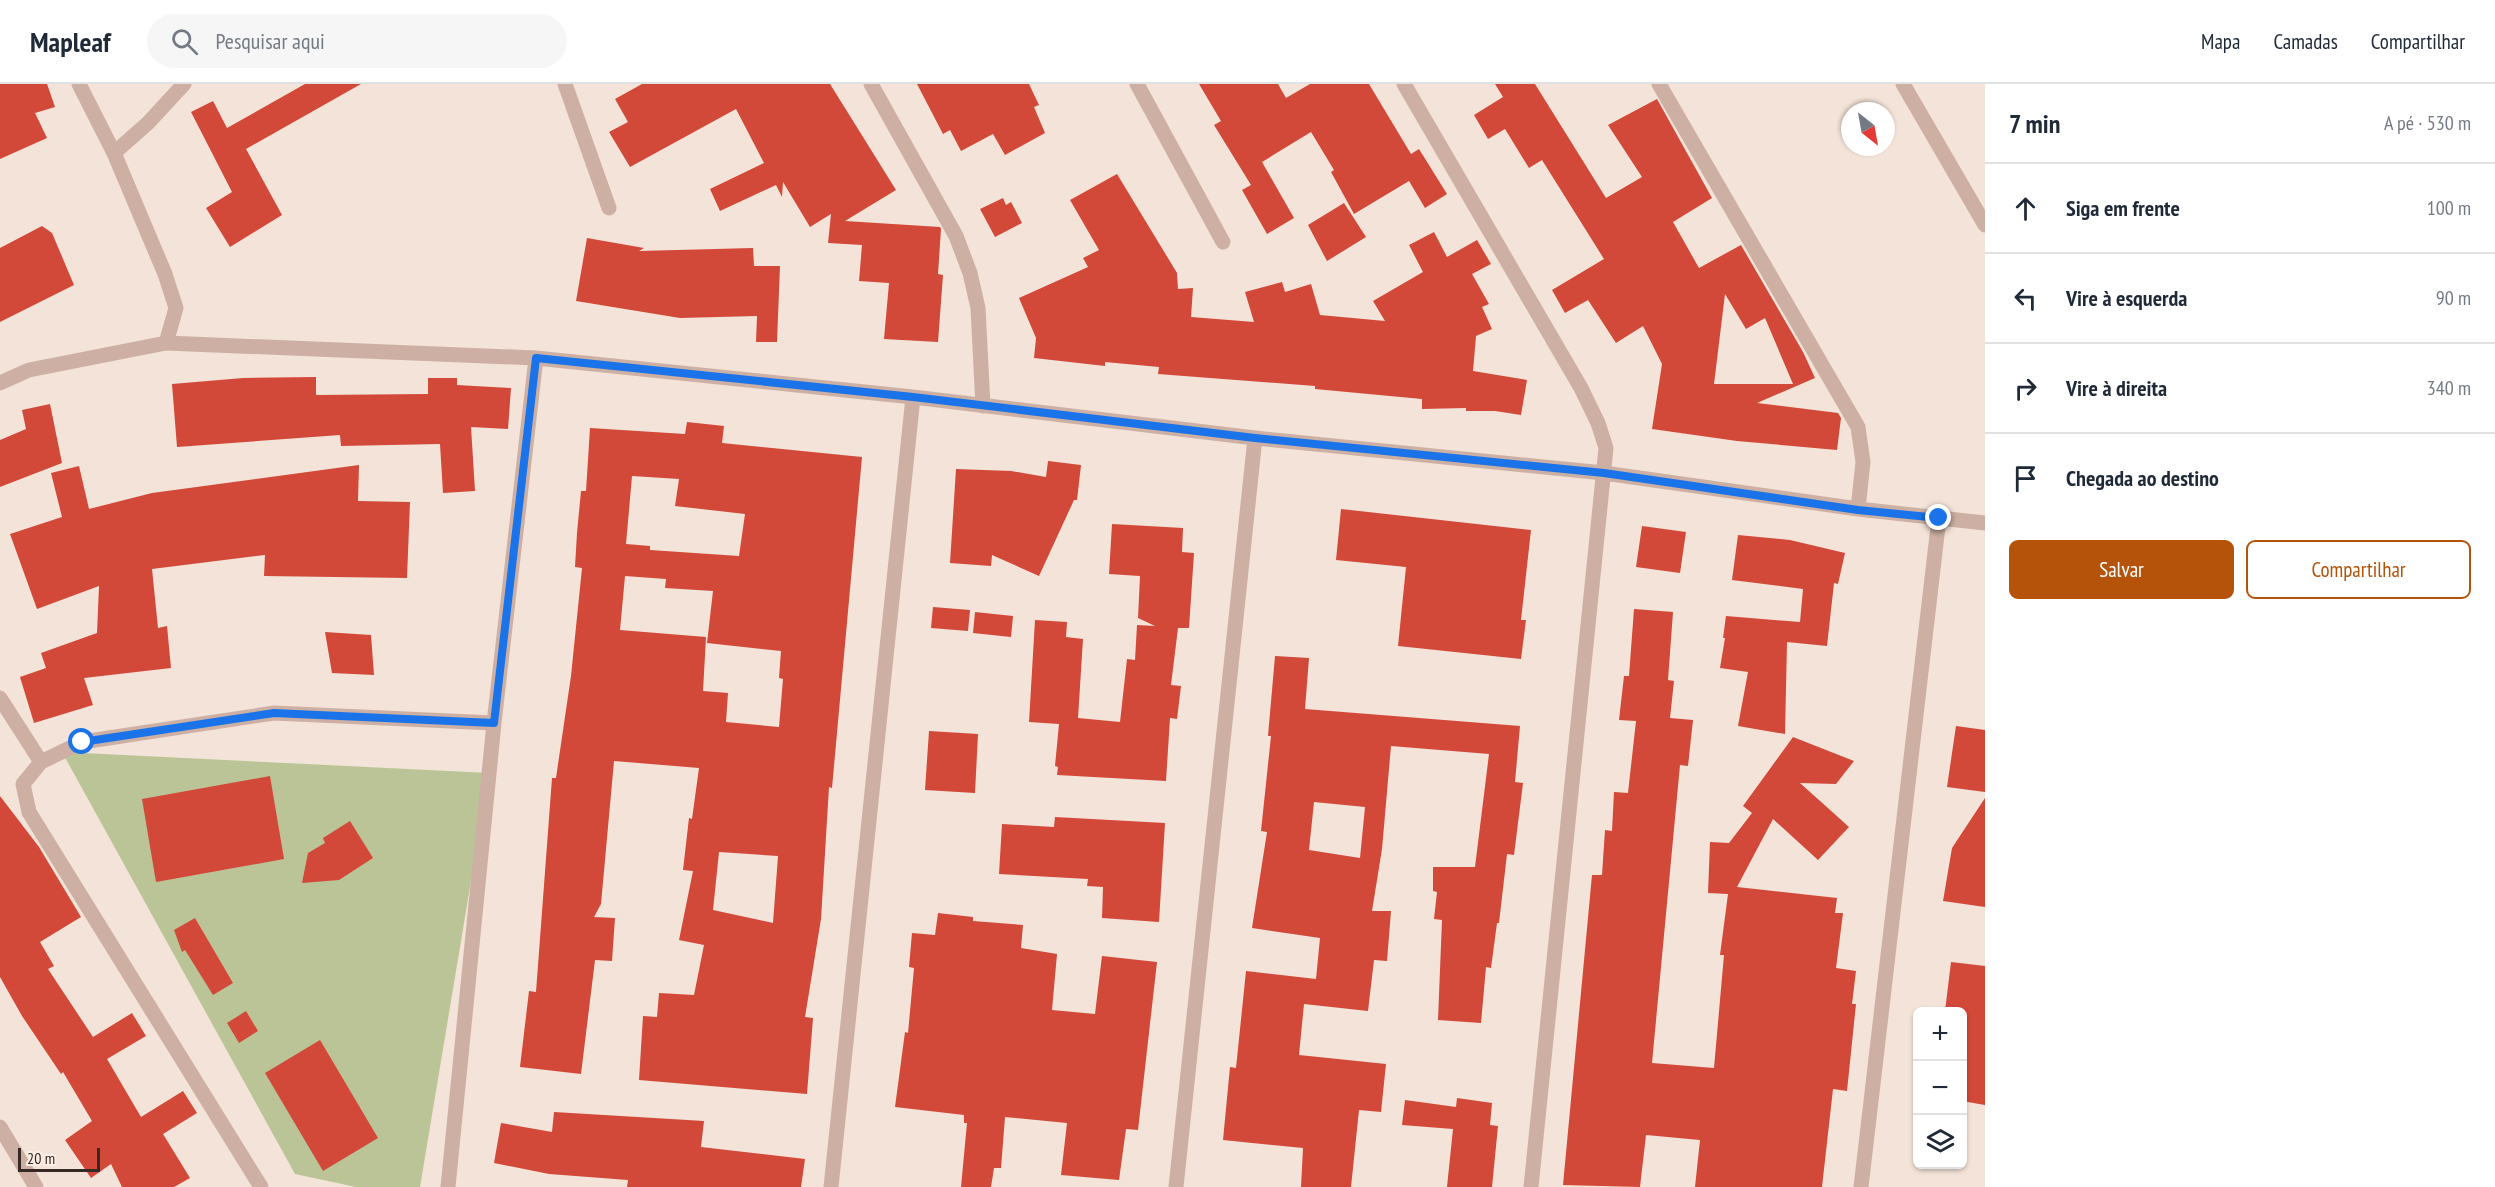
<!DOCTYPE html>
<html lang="pt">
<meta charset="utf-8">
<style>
:root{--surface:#fff;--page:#f6f6f7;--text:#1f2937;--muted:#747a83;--line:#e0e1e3;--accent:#b45309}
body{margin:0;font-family:"PT Sans Narrow",sans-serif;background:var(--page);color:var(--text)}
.controls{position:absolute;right:18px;bottom:18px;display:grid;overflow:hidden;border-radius:9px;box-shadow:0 2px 4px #0004}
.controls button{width:54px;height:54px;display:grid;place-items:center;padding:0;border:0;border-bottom:2px solid var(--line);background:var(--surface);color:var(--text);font:30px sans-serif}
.compass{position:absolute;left:1841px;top:18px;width:54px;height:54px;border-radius:50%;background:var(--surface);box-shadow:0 2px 4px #0004;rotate:149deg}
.scale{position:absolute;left:18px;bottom:15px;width:82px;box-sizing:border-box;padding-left:6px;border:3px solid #372926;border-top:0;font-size:16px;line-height:21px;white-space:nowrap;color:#372926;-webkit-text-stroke:4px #fbeee5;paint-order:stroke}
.stop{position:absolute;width:18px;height:18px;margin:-14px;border:4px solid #1a73e8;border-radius:50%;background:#fff}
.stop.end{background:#1a73e8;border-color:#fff;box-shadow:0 2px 6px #0008}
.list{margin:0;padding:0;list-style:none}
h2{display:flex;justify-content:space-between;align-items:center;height:78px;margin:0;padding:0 24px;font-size:26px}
h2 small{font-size:20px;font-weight:400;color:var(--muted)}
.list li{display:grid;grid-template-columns:39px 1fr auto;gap:18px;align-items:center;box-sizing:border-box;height:90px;padding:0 24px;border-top:2px solid var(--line)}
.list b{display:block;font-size:22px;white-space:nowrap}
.list em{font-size:20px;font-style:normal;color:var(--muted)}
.actions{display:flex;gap:12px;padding:18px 24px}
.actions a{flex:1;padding:14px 0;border:2px solid var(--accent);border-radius:9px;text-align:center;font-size:21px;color:var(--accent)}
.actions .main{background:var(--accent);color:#fff}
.icon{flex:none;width:33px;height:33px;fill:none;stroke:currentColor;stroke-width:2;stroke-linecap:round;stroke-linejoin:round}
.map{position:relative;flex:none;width:1985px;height:1103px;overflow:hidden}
header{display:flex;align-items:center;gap:36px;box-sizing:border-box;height:84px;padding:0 30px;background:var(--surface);border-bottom:2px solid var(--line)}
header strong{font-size:28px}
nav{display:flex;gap:33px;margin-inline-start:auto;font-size:21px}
.search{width:420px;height:54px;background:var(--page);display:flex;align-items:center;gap:15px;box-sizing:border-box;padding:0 21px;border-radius:33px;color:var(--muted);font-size:22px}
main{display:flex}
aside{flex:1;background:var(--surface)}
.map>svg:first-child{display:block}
</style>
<header>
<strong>Mapleaf</strong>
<div class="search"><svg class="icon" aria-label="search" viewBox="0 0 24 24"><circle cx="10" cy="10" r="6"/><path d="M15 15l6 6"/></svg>Pesquisar aqui</div>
<nav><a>Mapa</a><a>Camadas</a><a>Compartilhar</a></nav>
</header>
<main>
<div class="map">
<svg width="1985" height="1103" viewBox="0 0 1985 1103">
<rect width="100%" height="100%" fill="#f4e3d8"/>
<path fill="#bbc497" d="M62 668 489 689 420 1103H356L295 1090Z"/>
<path fill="#d24839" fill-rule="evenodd" d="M0 0H47L55 23 35 29 47 54 0 75Z
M305 0H361L246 65 282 131 230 163 206 124 232 108 191 28 213 17 227 44Z
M642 0H830L896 106 845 137 940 143 941 145 938 190 943 191 938 258 884 255 889 199 859 197 862 161 828 159 831 130 810 143 783 98 782 113 776 101 720 127 710 105 764 79 736 25 630 83 609 48 628 38 615 15Z
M917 0H1029L1039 21 1034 23 1045 49 1005 71 993 50 961 67 950 46 943 50Z
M1199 0H1278L1286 14 1310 0H1369L1411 70 1419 65 1447 110 1425 124 1409 97 1354 130 1331 88 1334 86 1311 48 1262 78 1294 134 1267 150 1242 106 1251 101 1214 41 1221 37Z
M1495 0H1535L1606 114 1642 93 1608 41 1657 15 1712 114 1673 138 1699 184 1741 161 1803 268 1815 294 1757 319 1838 329 1841 334 1837 366 1737 357 1652 345 1662 280 1643 242 1616 259 1588 216 1565 229 1552 206 1604 175 1542 76 1529 84 1505 45 1488 55 1474 31 1503 13ZM1725 210 1746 245 1765 234 1793 300H1714Z
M1117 90 1177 189 1178 205 1193 204 1191 233 1254 238 1245 208 1282 198 1285 208 1311 200 1320 231 1385 237 1373 217 1423 188 1409 161 1434 148 1447 173 1477 156 1491 180 1472 190 1489 220 1482 223 1492 245 1476 252 1473 287 1527 296 1521 331 1495 327H1466V324L1422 325V315L1315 305V302L1158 290 1159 283 1105 278V282L1034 274 1036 254 1019 214 1088 183 1083 174 1099 166 1070 116Z
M1003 114 1006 121 1011 118 1022 139 995 153 980 125Z
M1344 119 1366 153 1327 177 1308 141Z
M42 142 52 149 74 201 0 238V164Z
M587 154 644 164 639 167 753 164 754 182H780L777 258H756L757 232 680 234 576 217Z
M316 293V311L428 310V294H457V301L511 304 508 345 471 343 475 407 443 409 440 360 341 362 340 351 177 363 172 300 243 294Z
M50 320 62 379 0 403V356L26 345 22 326Z
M687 338 724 342 722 359 862 373 832 704 829 703 821 835 805 933 813 934 807 1010 639 996 643 932 657 933 659 909 694 911 704 861 679 856 693 787 683 786 689 734 692 735 699 684 614 677 601 820 594 833 615 834 612 877 595 876 581 990 520 983 529 907 536 908 552 694H556L571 592 582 484 575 483 577 449 581 407H586L590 344 685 350ZM632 392 679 395 675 422 745 430 739 472 650 466V462L626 460ZM625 492 666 495 665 504 713 507 707 559 781 567 779 594 783 595 779 643 726 638 728 609 703 607 706 553 620 546ZM719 768 778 772 773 839 713 826Z
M1048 377 1081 381 1077 416H1074L1039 492 992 471 991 482 950 479 956 385 1011 387 1046 393Z
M359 381 358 417 410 418 407 494 264 492 265 471 152 485 158 544 167 542 171 584 84 594 93 621 34 639 20 593 46 584 41 569 97 549 99 502 37 525 10 450 62 433 51 389 79 382 89 425 152 409Z
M1341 425 1531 446 1521 536H1526L1521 575 1398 562 1406 483 1336 476Z
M1112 440 1183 444 1182 468 1194 469 1189 544H1178L1171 601 1181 602 1177 635 1170 634 1166 697 1057 691 1058 683 1055 682 1059 640 1029 638 1035 536 1067 538 1066 553 1083 555 1078 634 1120 638 1127 575 1135 576 1137 541 1155 542 1138 534 1140 492 1109 490Z
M1642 442 1686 448 1680 489 1636 483Z
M1738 451 1790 456 1845 469 1838 500 1834 499 1827 562 1787 558 1785 650 1738 642 1748 588 1720 584 1725 554H1723L1726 532 1800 538 1803 505 1732 496Z
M933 523 970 526 968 547 931 544Z
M1634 525 1673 528 1668 596 1674 597 1670 634 1693 636 1688 682 1680 681 1652 979 1714 984 1724 871H1720L1728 810 1708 809 1710 758 1729 759 1752 729 1743 722 1793 653 1854 677 1836 700 1800 699 1849 743 1818 776 1773 735 1737 803 1837 814 1835 829H1843L1836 884 1856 887 1852 920H1856L1847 1007 1833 1005 1822 1103H1695L1700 1056 1646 1051 1640 1103 1563 1101 1592 791H1602L1605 746 1612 747 1614 708 1628 709 1636 637 1619 636 1624 592H1629Z
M975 528 1013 532 1011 553 973 549Z
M325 548 371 551 374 591 332 589Z
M1275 572 1309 574 1305 625 1520 642 1515 698 1523 699 1514 771 1507 770 1499 839H1497L1491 884 1486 883 1481 939 1438 936 1442 836 1434 835 1437 808 1433 807V783H1475L1489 670 1391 662 1382 765 1372 827H1391L1387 877 1374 876 1368 927 1304 920 1299 971 1386 980 1381 1028 1359 1026 1351 1103H1301L1303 1064 1223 1056 1230 983 1236 984 1246 887 1316 895 1320 854 1252 844 1267 748 1261 747 1271 652H1268ZM1314 718 1365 723 1360 774 1309 766Z
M1956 642 1985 646V708L1947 703Z
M929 647 978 650 975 709 925 706Z
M270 692 284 775 156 798 142 715Z
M0 712 39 763 81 833 40 858 54 882 48 885 93 953 132 929 146 952 107 975 141 1033 183 1007 197 1029 163 1050 190 1094 174 1103H122L111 1080 91 1094 65 1056 92 1037 63 988 61 990 22 932 0 893Z
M1985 714V823L1943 817 1952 764Z
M1055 733 1165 739 1159 838 1102 834 1103 803 1087 802 1088 795 999 790 1002 740 1054 743Z
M350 737 373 774 339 796 302 799 308 769 325 759 323 754Z
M938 829 973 833V837L1023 841 1021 864 1057 870 1052 926 1095 930 1102 872 1157 878 1138 1046 1126 1045 1119 1096 1061 1091 1067 1039 1005 1033 1001 1084H994L991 1103H961L967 1039H964V1031L895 1023 905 948 908 949 914 884 909 883 912 849 935 851Z
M195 834 233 899 213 911 185 866 182 868 174 846Z
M1951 878 1985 882V1021L1962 1017V927H1945Z
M246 927 258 947 239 959 227 939Z
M320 956 378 1054 323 1087 265 989Z
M1457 1014 1492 1019 1490 1041 1498 1042 1492 1103H1447L1453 1045 1402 1041 1405 1016 1456 1023Z
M554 1028 704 1037 701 1063 805 1075 801 1103H627L628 1096 549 1090 494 1079 501 1039 552 1048Z"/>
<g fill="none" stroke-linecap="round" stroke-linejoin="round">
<path stroke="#cdb0a3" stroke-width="15" d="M79 0 114 69 165 190 176 224 166 259
M565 0 609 124
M871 0 956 152 970 189 978 224 983 322
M1137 0 1223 158
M1404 0 1581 304 1598 339 1606 364 1531 1103
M1659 0 1858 343 1863 378 1858 425
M1903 0 1985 141
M114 69 148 39 184 0
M0 299 29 286 166 259 536 274 913 313 1255 354 1604 389 1858 425 1985 439
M0 614 41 678
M0 1043 36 1103
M261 1103 29 728 23 700 41 678 82 658 274 629 494 639
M448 1103 494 639 536 274
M831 1103 913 313
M1176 1103 1255 354
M1861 1103 1939 434"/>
</g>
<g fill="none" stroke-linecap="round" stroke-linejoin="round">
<path stroke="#1a73e8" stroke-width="8" d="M82 658 274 629 494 639 536 274 913 313 1255 354 1604 389 1858 426 1939 434"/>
</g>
</svg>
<div class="controls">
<button>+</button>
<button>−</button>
<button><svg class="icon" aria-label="layers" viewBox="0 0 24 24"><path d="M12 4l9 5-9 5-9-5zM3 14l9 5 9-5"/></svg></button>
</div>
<svg class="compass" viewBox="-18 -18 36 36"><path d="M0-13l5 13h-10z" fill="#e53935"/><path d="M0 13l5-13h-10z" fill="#747a83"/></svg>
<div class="scale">20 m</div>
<div class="stop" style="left:82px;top:658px"></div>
<div class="stop end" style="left:1939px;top:434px"></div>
</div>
<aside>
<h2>7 min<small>A pé · 530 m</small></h2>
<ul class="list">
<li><svg class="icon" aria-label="ahead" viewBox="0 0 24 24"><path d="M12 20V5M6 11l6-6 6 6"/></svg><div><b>Siga em frente</b></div><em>100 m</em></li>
<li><svg class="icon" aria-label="left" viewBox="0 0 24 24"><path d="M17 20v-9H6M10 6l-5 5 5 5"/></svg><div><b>Vire à esquerda</b></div><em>90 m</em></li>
<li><svg class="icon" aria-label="right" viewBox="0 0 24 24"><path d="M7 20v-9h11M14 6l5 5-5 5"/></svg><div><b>Vire à direita</b></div><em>340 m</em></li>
<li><svg class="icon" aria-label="arrive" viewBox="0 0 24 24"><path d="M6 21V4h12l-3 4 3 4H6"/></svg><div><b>Chegada ao destino</b></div></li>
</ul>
<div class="actions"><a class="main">Salvar</a><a>Compartilhar</a></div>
</aside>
</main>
